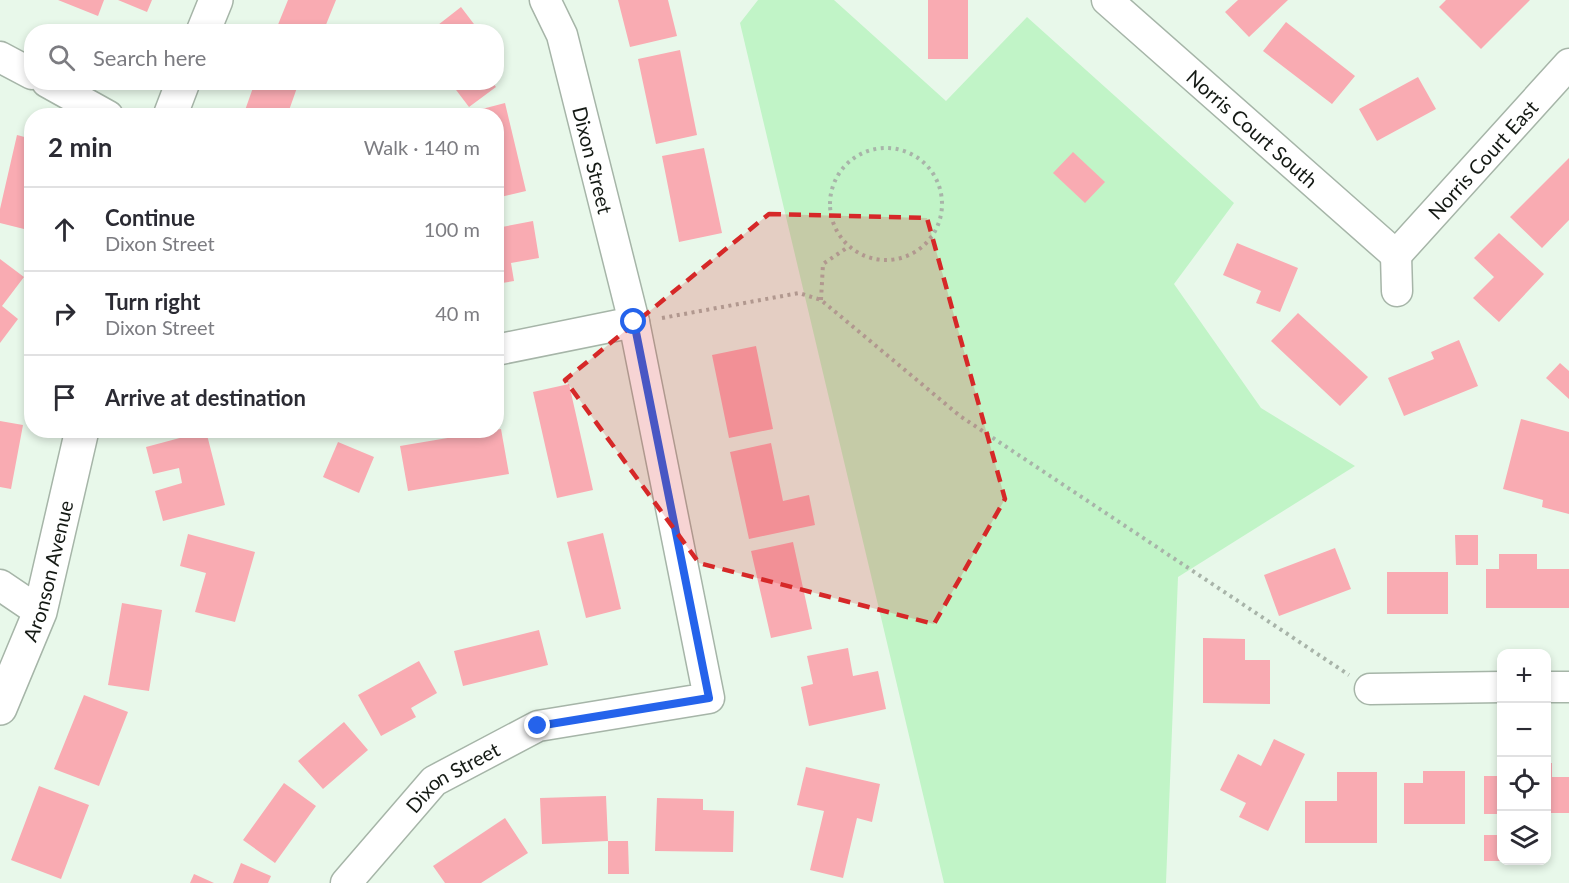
<!DOCTYPE html>
<meta charset="utf-8">
<style>
:root{--surface:#fff;--page:#f7f7f7;--text:#2b2b33;--muted:#7c7c81;--line:#e1e1e2}
body{margin:0;font-family:Lato,sans-serif;background:var(--page);color:var(--text)}
.controls{position:absolute;right:18px;bottom:18px;display:grid;overflow:hidden;border-radius:12px;box-shadow:0 3px 9px #0003}
.controls button{width:54px;height:54px;display:grid;place-items:center;padding:0;border:0;border-bottom:2px solid var(--line);background:var(--surface);color:var(--text);font:30px sans-serif}
.stop{position:absolute;width:18px;height:18px;margin:-14px;border:4px solid #2563eb;border-radius:50%;background:#fff}
.stop.end{background:#2563eb;border-color:#fff;box-shadow:0 2px 6px #0008}
.list{margin:0;padding:0;list-style:none}
h2{display:flex;justify-content:space-between;align-items:center;height:78px;margin:0;padding:0 24px;font-size:26px}
h2 small{font-size:20px;font-weight:400;color:var(--muted)}
.list li{display:grid;grid-template-columns:39px 1fr auto;gap:18px;align-items:center;box-sizing:border-box;height:84px;padding:0 24px;border-top:2px solid var(--line)}
.list b{display:block;font-size:22px;white-space:nowrap}
.list p{margin:0;font-size:20px;white-space:nowrap;color:var(--muted)}
.list em{font-size:20px;font-style:normal;color:var(--muted)}
.icon{flex:none;width:33px;height:33px;fill:none;stroke:currentColor;stroke-width:2;stroke-linecap:round;stroke-linejoin:round}
.map{position:relative;flex:none;width:1569px;height:883px;overflow:hidden}
.search{position:absolute;background:var(--surface);box-shadow:0 3px 9px #0003;left:24px;top:24px;width:480px;height:66px;display:flex;align-items:center;gap:15px;box-sizing:border-box;padding:0 21px;border-radius:24px;color:var(--muted);font-size:22px}
.panel{position:absolute;background:var(--surface);box-shadow:0 3px 9px #0003;left:24px;top:108px;width:480px;height:330px;border-radius:24px}
.map>svg:first-child{display:block}
</style>
<div class="map">
<svg width="1569" height="883" viewBox="0 0 1569 883">
<rect width="100%" height="100%" fill="#e8f8ea"/>
<path fill="#c1f4c7" d="M758 0H834L946 101 1027 17 1234 203 1174 284 1261 408 1355 466 1178 577 1166 883H944L740 23Z"/>
<path fill="#f9abb2" d="M58 0H104L98 16Z
M118 0H152L147 12Z
M288 0H336L323 32H275Z
M618 0H668L677 36 630 47Z
M928 0H968V59H928Z
M1238 0H1288L1249 37 1225 12Z
M1446 0H1530L1481 49 1439 7Z
M461 7 480 32H429Z
M1286 22 1355 76 1332 104 1263 51Z
M680 50 697 135 656 144 638 59Z
M1418 77 1436 109 1377 141 1359 109Z
M255 82H299L287 116H243Z
M450 82H492L496 87 469 107Z
M505 103 526 191 496 198V116L459 115Z
M17 135 32 139V231L0 223V209Z
M704 148 722 233 679 242 662 156Z
M1073 152 1105 182 1085 203 1053 173Z
M1569 158V220L1542 248 1510 217Z
M496 211H499L502 227 533 221 539 258 511 263 514 281 496 284Z
M1499 233 1544 274 1499 322 1473 298 1494 277 1474 258Z
M1237 243 1298 268 1280 312 1256 303 1261 291 1223 275Z
M0 259 24 277 2 306 18 319 0 343Z
M1298 313 1368 377 1340 406 1271 341Z
M1459 340 1478 386 1404 416 1388 378 1434 359 1431 352Z
M756 346 773 429 729 438 712 355Z
M1560 363 1569 371V399L1546 378Z
M569 384 593 490 557 498 533 392Z
M1521 419 1569 432V514L1542 507 1543 500 1503 489Z
M0 421 23 425 11 489 0 487Z
M501 429 509 474 408 491 400 446Z
M206 431 225 505 163 521 155 491 182 483 179 468 153 474 146 447Z
M338 442 374 457 359 493 323 477Z
M771 443 783 501 809 495 815 525 749 539 730 452Z
M603 533 621 609 586 618 567 542Z
M188 534 255 552 235 622 195 612 206 573 180 566Z
M1455 535H1478V565H1456Z
M793 542 812 629 771 638 751 551Z
M1335 548 1351 589 1279 616 1264 575Z
M1499 554H1537V569H1569V608H1486V569H1499Z
M1387 572H1448V614H1387Z
M122 603 162 610 149 691 108 685Z
M539 630 548 665 463 686 454 651Z
M1203 638 1245 639V660H1270V704L1203 703Z
M848 648 853 676 878 671 886 709 809 726 801 687 813 684 807 656Z
M419 661 437 693 411 708 416 717 381 736 358 695Z
M84 695 128 712 99 786 54 769Z
M344 722 368 750 323 789 298 761Z
M1274 739 1305 754 1268 831 1239 817 1246 803 1220 790 1238 754 1261 766Z
M1546 763H1552V777H1569V813H1546Z
M806 767 880 784 872 822 857 818 843 878 810 870 824 811 797 805Z
M1423 771H1465V824H1404V783H1423Z
M1337 772H1377V843H1305V801H1337Z
M1484 776H1502V814H1484Z
M284 783 316 806 275 863 243 840Z
M39 786 89 805 61 879 11 860Z
M606 796 608 841 542 844 540 798Z
M657 798 703 799V810L734 811 733 852 655 851Z
M505 818 528 853 481 883H445L433 866Z
M1484 835H1502V861H1484Z
M608 841H628L629 874H608Z
M241 863 271 876 268 883H233Z
M194 874 214 883H190Z"/>
<g fill="none" stroke-linecap="round" stroke-linejoin="round">
<defs>
<g id="minor">
<path id="s1" d="M1107 0 1396 255"/>
<path d="M0 57 32 74"/>
<path d="M47 82 108 116"/>
<path id="s2" d="M1396 255 1569 64"/>
<path d="M1396 255 1397 291"/>
<path d="M496 350 634 322"/>
<path d="M0 585 40 612"/>
<path d="M1546 687H1569"/>
<path d="M1370 689 1502 687"/>
<path id="s3" d="M346 883 434 781 538 726 709 698 634 322 562 35 545 0"/>
</g>
<g id="tertiary">
<path d="M203 32 216 0"/>
<path d="M170 116 183 82"/>
<path id="s4" d="M0 708 40 612 82 430"/>
</g>
</defs>
<use href="#minor" stroke="#a6b5a8" stroke-width="33"/>
<use href="#tertiary" stroke="#a6b5a8" stroke-width="36"/>
<path stroke="#a8b4a9" stroke-width="4" stroke-dasharray="3 4.5" stroke-linecap="butt" d="M830 204a56 56 0 1 1 112 0a56 56 0 1 1-112 0Z
M821 300 823 264 848 247
M662 318 799 293 821 300 960 416 1349 675"/>
<use href="#minor" stroke="#fff" stroke-width="30"/>
<use href="#tertiary" stroke="#fff" stroke-width="33"/>
</g>
<g fill="none" stroke-linecap="round" stroke-linejoin="round">
<path stroke="#2563eb" stroke-width="8" d="M538 726 709 698 634 322"/>
</g>
<path fill="#d62828" fill-opacity="0.2" stroke="#d62828" stroke-width="4.5" stroke-dasharray="12 8" stroke-linejoin="round" d="M769 214 927 218 1005 499 934 624 699 563 565 380Z"/>
<g text-anchor="middle" dominant-baseline="central" stroke-width="4.5" stroke-linejoin="round" paint-order="stroke">
<g font-size="20" fill="#141914" stroke="#fff">
<text stroke="none"><textPath href="#s1" startOffset="194">Norris Court South</textPath></text>
<text transform="translate(593 160) rotate(76)">Dixon Street</text>
<text stroke="none"><textPath href="#s2" startOffset="129">Norris Court East</textPath></text>
<text stroke="none"><textPath href="#s4" startOffset="146">Aronson Avenue</textPath></text>
<text stroke="none"><textPath href="#s3" startOffset="152">Dixon Street</textPath></text>
</g>
</g>
</svg>
<div class="controls">
<button>+</button>
<button>−</button>
<button><svg class="icon" aria-label="locate" viewBox="0 0 24 24"><circle cx="12" cy="12" r="6"/><path d="M12 2v4M12 18v4M2 12h4M18 12h4"/></svg></button>
<button><svg class="icon" aria-label="layers" viewBox="0 0 24 24"><path d="M12 4l9 5-9 5-9-5zM3 14l9 5 9-5"/></svg></button>
</div>
<div class="stop" style="left:634px;top:322px"></div>
<div class="stop end" style="left:538px;top:726px"></div>
<div class="search"><svg class="icon" aria-label="search" viewBox="0 0 24 24"><circle cx="10" cy="10" r="6"/><path d="M15 15l6 6"/></svg>Search here</div>
<section class="panel">
<h2>2 min<small>Walk · 140 m</small></h2>
<ul class="list">
<li><svg class="icon" aria-label="ahead" viewBox="0 0 24 24"><path d="M12 20V5M6 11l6-6 6 6"/></svg><div><b>Continue</b><p>Dixon Street</p></div><em>100 m</em></li>
<li><svg class="icon" aria-label="right" viewBox="0 0 24 24"><path d="M7 20v-9h11M14 6l5 5-5 5"/></svg><div><b>Turn right</b><p>Dixon Street</p></div><em>40 m</em></li>
<li><svg class="icon" aria-label="arrive" viewBox="0 0 24 24"><path d="M6 21V4h12l-3 4 3 4H6"/></svg><div><b>Arrive at destination</b></div></li>
</ul>
</section>
</div>
